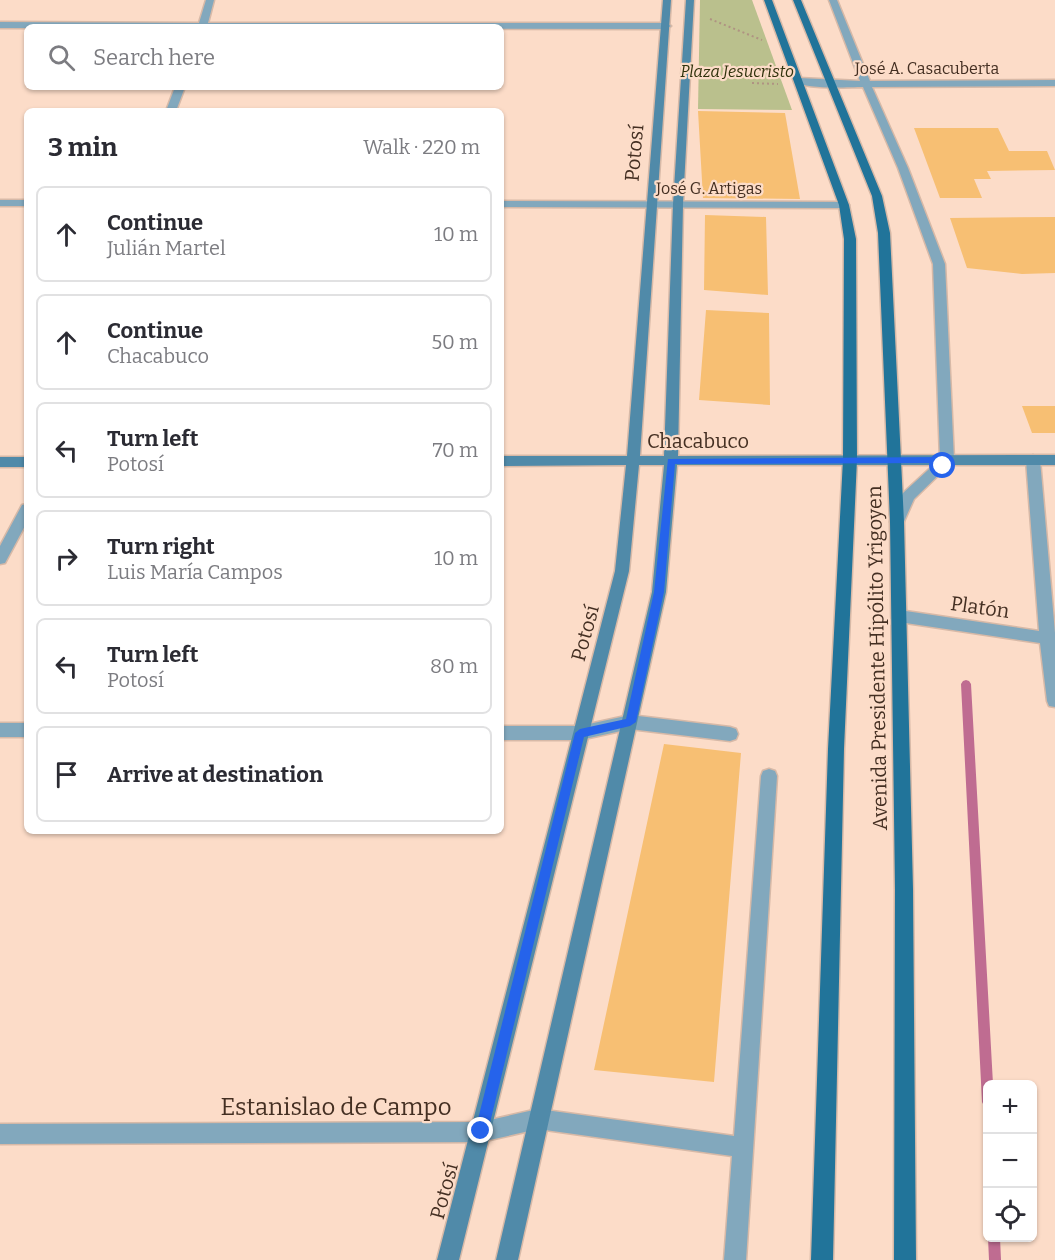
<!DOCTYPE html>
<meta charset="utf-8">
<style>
:root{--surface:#fff;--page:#f7f7f7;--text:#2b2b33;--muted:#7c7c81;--line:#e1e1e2}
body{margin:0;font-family:Bitter,serif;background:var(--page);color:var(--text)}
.controls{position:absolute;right:18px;bottom:18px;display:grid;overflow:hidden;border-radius:9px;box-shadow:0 2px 4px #0004}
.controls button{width:54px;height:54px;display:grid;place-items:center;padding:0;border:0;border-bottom:2px solid var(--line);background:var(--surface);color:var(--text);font:30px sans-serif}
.stop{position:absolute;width:18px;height:18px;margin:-14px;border:4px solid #2563eb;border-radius:50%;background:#fff}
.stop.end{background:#2563eb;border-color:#fff;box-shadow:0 2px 6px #0008}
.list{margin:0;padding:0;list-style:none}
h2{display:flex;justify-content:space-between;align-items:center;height:78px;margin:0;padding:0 24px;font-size:26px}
h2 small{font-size:20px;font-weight:400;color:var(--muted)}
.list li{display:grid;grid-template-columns:39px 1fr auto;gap:18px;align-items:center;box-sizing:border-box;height:96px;margin:0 12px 12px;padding:0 12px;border:2px solid var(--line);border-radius:9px}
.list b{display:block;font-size:22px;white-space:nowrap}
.list p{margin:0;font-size:20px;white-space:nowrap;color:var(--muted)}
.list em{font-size:20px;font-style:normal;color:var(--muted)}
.icon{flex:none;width:33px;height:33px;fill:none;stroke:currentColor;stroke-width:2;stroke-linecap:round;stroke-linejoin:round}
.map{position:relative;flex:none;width:1055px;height:1260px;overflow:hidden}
.search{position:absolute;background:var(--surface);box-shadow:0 2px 4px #0004;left:24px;top:24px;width:480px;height:66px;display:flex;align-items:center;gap:15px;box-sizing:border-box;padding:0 21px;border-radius:9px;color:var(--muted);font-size:22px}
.panel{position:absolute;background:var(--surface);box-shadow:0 2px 4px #0004;left:24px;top:108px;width:480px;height:726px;border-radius:9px}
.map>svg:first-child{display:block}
</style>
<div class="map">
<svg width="1055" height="1260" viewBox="0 0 1055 1260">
<rect width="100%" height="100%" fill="#fcdcc8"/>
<path fill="#bac08d" d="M700 0H752L792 110 698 109Z"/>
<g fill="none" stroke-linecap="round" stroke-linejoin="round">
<path fill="#bf6c91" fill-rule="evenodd" d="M966 680 969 681 971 684 993 1084H988V1108L984 1106 982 1102 961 684 963 681Z
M988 1238H1000L1001 1260H989Z"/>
</g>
<path fill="#f7bf73" d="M698 111 785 113 800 199 703 198Z
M914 128H998L1009 151H1047L1055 170 987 171 991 179H974L982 198H940Z
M705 215 766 217 768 295 704 290Z
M1055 217V273L1022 274 967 268 950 218Z
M706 310 769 313 770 405 699 400Z
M1022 406H1055V433H1032Z
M664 744 741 753 714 1082 594 1070Z"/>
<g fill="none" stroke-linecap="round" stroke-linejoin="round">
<defs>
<path id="street" d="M206 0H214L208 23H666L671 26 666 29 0 28V22L199 23Z
M829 0H837L870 81 1055 80V86L872 87 908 168 945 264 954 460 914 499 902 526 897 527 890 522 903 493 940 459 933 264 898 168 863 87C846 87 807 90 794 81L799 78 860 81Z
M175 87H185L176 111H166Z
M0 200H27V206H0Z
M501 201 844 202 849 205 844 208 501 207Z
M1033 455 1040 460 1055 633V707L1049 706 1047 701 1040 643 899 622 894 620 892 616 894 612 899 610 1039 631 1026 460Z
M27 504V522L5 563 0 564V546L22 505Z
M630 715 730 727 736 729 738 734 736 739 730 741 630 729 580 740H501V726H580Z
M0 723H27V737H0Z
M769 769 775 771 777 776 746 1260H724L732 1156 538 1129 481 1142 0 1144V1124L481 1122 538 1109 734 1136 761 776 763 771Z"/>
<path id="secondary" d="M663 0H671L640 456H664L673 204 686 0H694L683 204 678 456 1055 455V465H677L666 592 518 1260H496L652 592 664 465H639L629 571 459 1260H437L615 571 626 465 501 466V456H627Z
M0 457H27V467H0Z"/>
<path id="primary" d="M764 0H772L849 205 856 239 857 459 844 749 833 1260H811L828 749 843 459 844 239 839 205Z
M793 0H801L882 196 890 233 904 522 913 889 916 1260H894L895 889 890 522 878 233 872 196Z"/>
</defs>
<use href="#street" stroke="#d7b9a7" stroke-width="3"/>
<use href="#secondary" stroke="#d7b9a7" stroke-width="3"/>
<use href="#primary" stroke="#d7b9a7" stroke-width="3"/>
<path stroke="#af9382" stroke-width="2" stroke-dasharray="2 3" stroke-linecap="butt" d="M710 19 762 40
M752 83 778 84"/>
<use href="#street" fill="#82a8bd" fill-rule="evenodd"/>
<use href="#secondary" fill="#508aa9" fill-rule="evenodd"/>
<use href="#primary" fill="#21749a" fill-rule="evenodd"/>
</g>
<path fill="#2563eb" d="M947 457 952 460 943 469 939 466 940 463 675 464 664 592 636 722 630 726 584 737 488 1131 486 1136 481 1138 477 1136 475 1131 575 733 580 729 626 719 654 592 668 459Z"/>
<g text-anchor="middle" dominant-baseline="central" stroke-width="4.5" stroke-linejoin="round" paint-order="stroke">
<g font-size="16" fill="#442f22" stroke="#fcdcc8">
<text x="927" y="68">José A. Casacuberta</text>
<text x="709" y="188">José G. Artigas</text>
</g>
<g font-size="16" font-style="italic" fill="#30320c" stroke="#fcdcc8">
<text x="737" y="71">Plaza Jesucristo</text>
</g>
<g font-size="20" fill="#442f22" stroke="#fcdcc8">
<text transform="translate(634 153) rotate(-85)">Potosí</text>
<text x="698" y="441">Chacabuco</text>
<text transform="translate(980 607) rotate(8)">Platón</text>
<text transform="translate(585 633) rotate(-75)">Potosí</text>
<text transform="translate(877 658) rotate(-91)">Avenida Presidente Hipólito Yrigoyen</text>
<text transform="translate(444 1191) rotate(-75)">Potosí</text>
</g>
<g font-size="24" fill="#442f22" stroke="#fcdcc8">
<text x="336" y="1107">Estanislao de Campo</text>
</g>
</g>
</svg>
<div class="controls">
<button>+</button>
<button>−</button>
<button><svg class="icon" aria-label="locate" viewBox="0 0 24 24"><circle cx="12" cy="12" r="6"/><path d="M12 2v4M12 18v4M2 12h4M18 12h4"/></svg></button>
</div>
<div class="stop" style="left:943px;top:466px"></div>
<div class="stop end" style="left:481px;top:1131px"></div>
<div class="search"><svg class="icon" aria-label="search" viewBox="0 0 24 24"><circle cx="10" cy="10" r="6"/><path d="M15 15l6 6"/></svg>Search here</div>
<section class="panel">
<h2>3 min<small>Walk · 220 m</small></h2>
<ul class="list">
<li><svg class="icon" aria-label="ahead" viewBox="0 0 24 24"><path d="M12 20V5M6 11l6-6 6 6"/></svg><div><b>Continue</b><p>Julián Martel</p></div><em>10 m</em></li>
<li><svg class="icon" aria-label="ahead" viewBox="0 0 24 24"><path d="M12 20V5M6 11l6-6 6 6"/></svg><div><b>Continue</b><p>Chacabuco</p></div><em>50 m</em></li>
<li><svg class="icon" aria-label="left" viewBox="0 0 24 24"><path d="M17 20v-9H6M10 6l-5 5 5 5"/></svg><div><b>Turn left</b><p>Potosí</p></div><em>70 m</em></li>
<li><svg class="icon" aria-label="right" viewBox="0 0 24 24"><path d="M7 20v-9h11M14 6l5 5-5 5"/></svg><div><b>Turn right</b><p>Luis María Campos</p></div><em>10 m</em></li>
<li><svg class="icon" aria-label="left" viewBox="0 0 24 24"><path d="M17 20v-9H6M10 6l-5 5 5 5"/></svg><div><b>Turn left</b><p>Potosí</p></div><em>80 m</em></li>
<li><svg class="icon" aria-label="arrive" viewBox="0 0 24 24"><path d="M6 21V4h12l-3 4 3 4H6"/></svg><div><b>Arrive at destination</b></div></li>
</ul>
</section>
</div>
